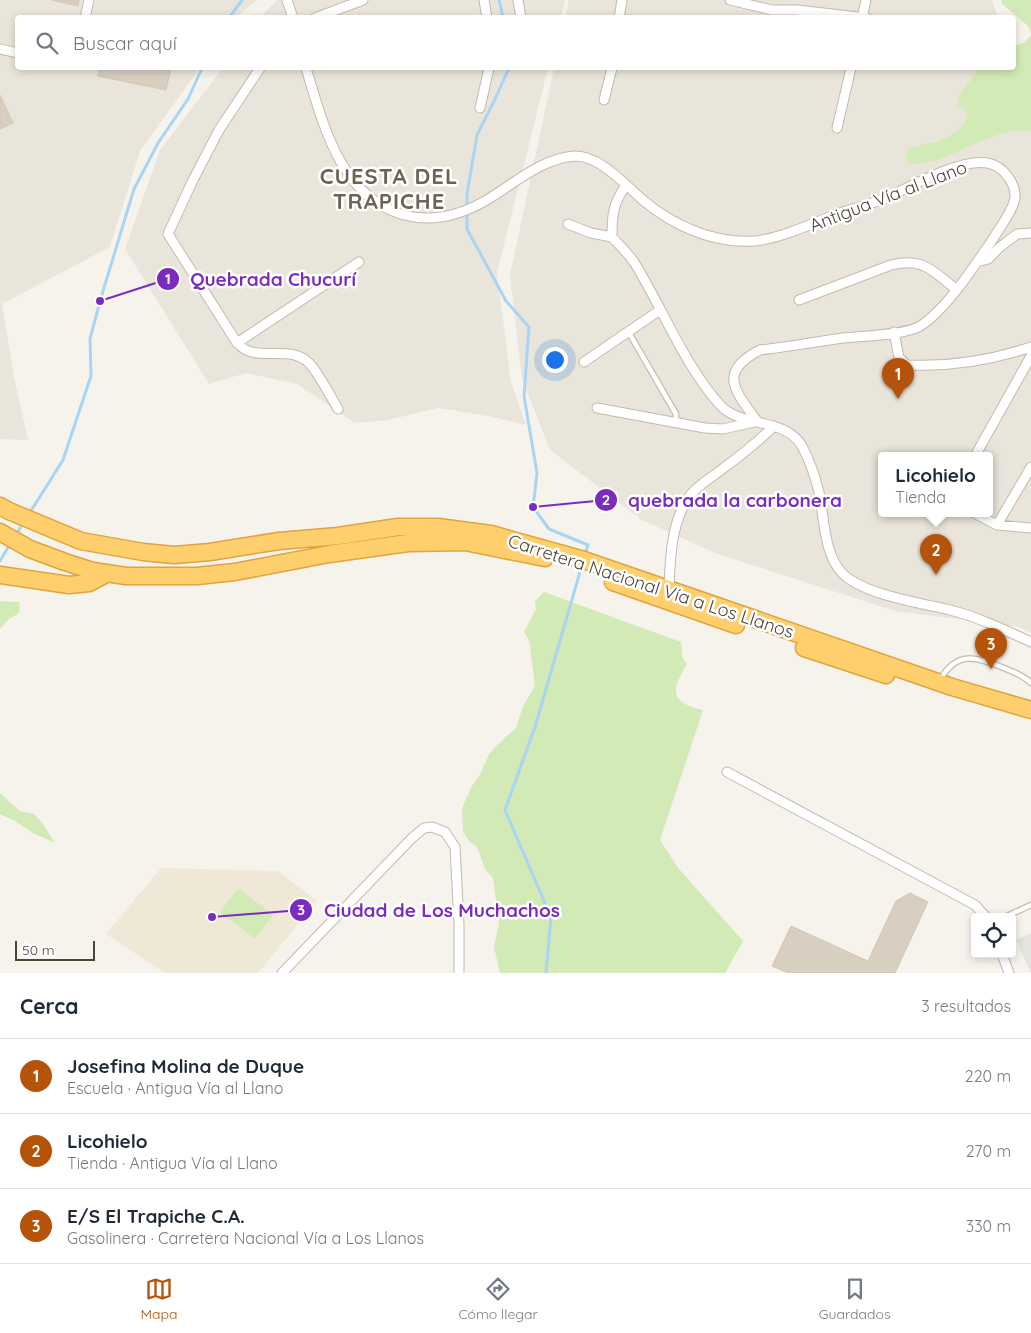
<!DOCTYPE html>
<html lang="es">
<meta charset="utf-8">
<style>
:root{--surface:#fff;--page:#f6f6f7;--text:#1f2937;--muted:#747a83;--line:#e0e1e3;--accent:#b45309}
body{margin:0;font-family:Quicksand,sans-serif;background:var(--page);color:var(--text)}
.controls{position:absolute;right:15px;bottom:15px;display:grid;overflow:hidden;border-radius:5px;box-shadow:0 2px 8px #0003}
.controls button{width:45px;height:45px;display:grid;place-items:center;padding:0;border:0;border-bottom:1px solid var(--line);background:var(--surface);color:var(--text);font:25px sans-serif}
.scale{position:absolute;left:15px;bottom:12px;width:80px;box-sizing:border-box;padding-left:5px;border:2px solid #4b4439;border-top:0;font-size:14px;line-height:18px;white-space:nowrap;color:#4b4439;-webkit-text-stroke:4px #fff;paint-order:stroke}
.you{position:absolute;left:554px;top:359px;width:18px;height:18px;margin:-12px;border:4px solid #fff;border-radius:50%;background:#1a73e8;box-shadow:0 0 0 8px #1a73e833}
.badge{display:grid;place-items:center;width:32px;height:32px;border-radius:50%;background:var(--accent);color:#fff;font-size:16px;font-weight:700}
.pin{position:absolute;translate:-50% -41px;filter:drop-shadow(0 1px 2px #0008)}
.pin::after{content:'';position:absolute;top:26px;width:18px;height:15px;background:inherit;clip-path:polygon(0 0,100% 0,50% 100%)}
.popup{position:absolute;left:878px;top:452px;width:115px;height:65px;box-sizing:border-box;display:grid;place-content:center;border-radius:5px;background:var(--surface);filter:drop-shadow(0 1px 4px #0005);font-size:16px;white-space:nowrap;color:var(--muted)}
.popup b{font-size:19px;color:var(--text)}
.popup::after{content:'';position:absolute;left:50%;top:100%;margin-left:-10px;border:10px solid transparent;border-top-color:var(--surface)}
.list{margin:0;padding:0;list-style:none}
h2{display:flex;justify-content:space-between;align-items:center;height:65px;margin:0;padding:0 20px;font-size:21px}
h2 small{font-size:16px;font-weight:400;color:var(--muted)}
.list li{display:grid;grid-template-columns:32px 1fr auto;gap:15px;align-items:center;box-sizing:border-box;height:75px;padding:0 20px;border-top:1px solid var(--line)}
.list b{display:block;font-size:19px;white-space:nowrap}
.list p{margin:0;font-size:16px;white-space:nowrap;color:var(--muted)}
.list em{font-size:16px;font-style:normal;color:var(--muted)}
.icon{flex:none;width:28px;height:28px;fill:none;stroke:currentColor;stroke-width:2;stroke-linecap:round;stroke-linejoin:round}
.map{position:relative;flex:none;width:1031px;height:973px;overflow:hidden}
.search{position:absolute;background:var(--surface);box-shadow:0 2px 8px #0003;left:15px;right:15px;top:15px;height:55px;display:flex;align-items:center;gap:12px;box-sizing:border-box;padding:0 18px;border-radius:5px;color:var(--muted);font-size:19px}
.sheet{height:290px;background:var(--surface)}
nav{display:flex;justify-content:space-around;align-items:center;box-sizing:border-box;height:70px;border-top:1px solid var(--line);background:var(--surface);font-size:14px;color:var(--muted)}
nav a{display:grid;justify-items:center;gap:2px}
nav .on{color:var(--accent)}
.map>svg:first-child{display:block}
</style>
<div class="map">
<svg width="1031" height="973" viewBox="0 0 1031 973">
<rect width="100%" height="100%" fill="#f6f3ec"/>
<path fill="#eae5da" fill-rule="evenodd" d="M0 0H257L236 17 18 18V68H200L140 151 110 247 2 304 14 377 28 440 0 439Z
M277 0H565L561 17 260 18Z
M569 0H990L992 1 998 17 565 18Z
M223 68H548L497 273 511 382 526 425 488 416 438 408 388 420 355 423 297 384 246 373 209 384 125 249 160 150Z
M554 68H1014L1031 114V633L1019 627 895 611 715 553 642 520 550 450 522 379 510 275ZM882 456H990V514H882Z"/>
<path fill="#efe8d6" d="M161 868 278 871 317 901 258 973H165L106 934Z"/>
<path fill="#d2eab5" d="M1001 0H1031V33L1028 26 1002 4Z
M1031 35V131C1011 124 964 150 943 158 932 162 921 164 909 164L905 157 909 148C935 141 953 142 968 117L964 109 957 105 959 96 977 71V68H1014V46L1024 43Z
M544 592 681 642 683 659 687 664C683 671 676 682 676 690 675 703 694 708 703 710L660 840 679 869 743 941 725 973H500L494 947 499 923 493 878 485 869 477 847 468 840 463 831 462 808 472 786 480 775 489 754 497 745 516 728 523 706 535 686 529 640 524 632 536 609 535 601Z
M0 601 20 602 19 613 9 619 0 629Z
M0 793 20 811 34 814 43 824 55 843 33 833 15 821 0 814Z
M238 888 273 915 255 939 220 912Z"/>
<path fill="#e5e3e0" d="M1031 933V973L1016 940Z"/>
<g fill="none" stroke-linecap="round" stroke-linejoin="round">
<path stroke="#a9d4f2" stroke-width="3" d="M499 0 503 18
M229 18 242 0
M509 68 496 97 477 135 467 194V229L506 301 529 327 524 396 537 473 533 507 549 529 588 545 585 555
M29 514 63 460 91 376 90 339 100 301 134 189 158 143 188 99 202 68
M16 535 23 523
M0 561 10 544
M546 973 551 917 505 810 535 727 582 565"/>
</g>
<path fill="#d8cfc1" stroke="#d3c7b4" d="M52 0H79L78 6Z
M100 68H171L166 90 98 76Z
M0 95 13 123 0 129Z
M910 893 928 902 895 973H788L772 966 791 926 868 961 896 901Z"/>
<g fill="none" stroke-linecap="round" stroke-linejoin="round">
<defs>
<path id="lane" d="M628 331 676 414V422
M940 680C957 650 976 657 1004 668 1013 672 1023 675 1031 683
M1005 917 1031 905"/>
<path id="street" d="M287 0 293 18
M484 0 487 18
M518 0 521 18
M730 0 772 10H797L867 18
M85 18 89 0
M315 18 363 0
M619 18 622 0
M862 18 866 0
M0 49 18 53
M260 68 219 130 192 182 168 234 237 343C240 345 243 349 246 350 265 359 292 346 309 363 318 372 331 397 338 409
M306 68C323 124 340 197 404 215 434 223 464 214 490 198 516 182 543 158 575 156 601 156 625 185 644 201 674 226 715 244 754 241 778 239 812 224 834 215 851 209 869 205 886 198 910 187 961 158 987 163 1003 165 1019 186 1014 202 1010 215 1000 227 993 239 975 265 946 310 920 326 906 335 862 336 843 338 815 342 788 347 760 350 717 372 735 391 757 421
M604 100 612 68
M480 108 489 68
M837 128 851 68
M626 185C613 204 612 214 612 237 619 245 628 253 634 262 663 309 683 363 720 405 741 428 785 417 802 446 810 461 815 476 819 492 825 520 823 561 849 579 874 596 920 603 950 610 978 617 1005 630 1031 642
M568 224 591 233 612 237
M977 262 988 259 1000 247 1017 234 1031 233
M799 300 891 265C924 257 932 271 956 289
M894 332 899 358 907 365C949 367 992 360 1031 347
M237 343 359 262
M584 362 660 310
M597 408 705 428 723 429 754 422
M975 456 1031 356
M976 514 997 525 1031 528
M997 525 1031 467
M669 589C670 560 671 522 689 497 696 486 711 478 721 470 740 456 757 443 774 426
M727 772 975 905 986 917
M1002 954 1009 973
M282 973 412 838 424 828 432 827 445 832 455 847 459 925V973"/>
<path id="highway" d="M0 506 9 511 81 541 143 552 174 555 210 552 279 541 338 536 398 527H438L491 534 584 560 952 687 1031 710
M0 532 30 549 65 562 93 571 126 576H197L235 572 329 554 408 543 465 542 545 558
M0 575 69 585 89 583 106 574
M613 582 736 625
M804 648 886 675"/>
</defs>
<use href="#lane" stroke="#c2bbae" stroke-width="7"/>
<use href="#street" stroke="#c2bbae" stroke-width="11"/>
<use href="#highway" stroke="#e0a43c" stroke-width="19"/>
<use href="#lane" stroke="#fff" stroke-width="4.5"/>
<use href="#street" stroke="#fff" stroke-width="9"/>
<use href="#highway" stroke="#ffcf6e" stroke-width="16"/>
</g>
<g text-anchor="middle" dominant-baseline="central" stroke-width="5" stroke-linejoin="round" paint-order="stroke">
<g font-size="18" fill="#4b4439" stroke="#fff">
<text transform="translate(888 196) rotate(-21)">Antigua Vía al Llano</text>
<text transform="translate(651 586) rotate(18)">Carretera Nacional Vía a Los Llanos</text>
</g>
<g font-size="22" font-weight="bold" letter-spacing="1" fill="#6e6250" stroke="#fff">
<text x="389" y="176">CUESTA DEL<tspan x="389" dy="25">TRAPICHE</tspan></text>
</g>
</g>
<path fill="none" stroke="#7b2cbf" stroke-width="2" d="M100 301L168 279M533 507L606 500M212 917L301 910"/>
<g fill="#7b2cbf" stroke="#fff" stroke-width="2">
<circle cx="100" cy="301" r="5"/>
<circle cx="533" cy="507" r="5"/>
<circle cx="212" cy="917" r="5"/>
<circle cx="168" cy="279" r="12"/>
<circle cx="606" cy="500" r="12"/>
<circle cx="301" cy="910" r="12"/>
</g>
<g font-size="15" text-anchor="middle" font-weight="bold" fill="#fff">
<text x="168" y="284">1</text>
<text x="606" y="505">2</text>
<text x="301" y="915">3</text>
</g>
<g font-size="19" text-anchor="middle" font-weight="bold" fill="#7b2cbf" stroke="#fff" stroke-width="5" stroke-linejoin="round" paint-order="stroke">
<text x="273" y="286">Quebrada Chucurí</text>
<text x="735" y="507">quebrada la carbonera</text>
<text x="442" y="917">Ciudad de Los Muchachos</text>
</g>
</svg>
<div class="controls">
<button><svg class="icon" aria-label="locate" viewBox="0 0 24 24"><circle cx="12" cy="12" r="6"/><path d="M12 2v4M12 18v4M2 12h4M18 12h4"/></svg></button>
</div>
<div class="scale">50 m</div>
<div class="you"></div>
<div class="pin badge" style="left:898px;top:399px">1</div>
<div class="pin badge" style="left:936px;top:575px">2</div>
<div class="popup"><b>Licohielo</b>Tienda</div>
<div class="pin badge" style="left:991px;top:669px">3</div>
<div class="search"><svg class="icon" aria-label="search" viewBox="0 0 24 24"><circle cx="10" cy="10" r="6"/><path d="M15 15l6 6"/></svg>Buscar aquí</div>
</div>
<section class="sheet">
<h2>Cerca<small>3 resultados</small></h2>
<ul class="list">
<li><span class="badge">1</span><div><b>Josefina Molina de Duque</b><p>Escuela · Antigua Vía al Llano</p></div><em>220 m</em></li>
<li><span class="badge">2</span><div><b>Licohielo</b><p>Tienda · Antigua Vía al Llano</p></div><em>270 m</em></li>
<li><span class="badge">3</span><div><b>E/S El Trapiche C.A.</b><p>Gasolinera · Carretera Nacional Vía a Los Llanos</p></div><em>330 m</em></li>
</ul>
</section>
<nav>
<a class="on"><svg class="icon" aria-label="map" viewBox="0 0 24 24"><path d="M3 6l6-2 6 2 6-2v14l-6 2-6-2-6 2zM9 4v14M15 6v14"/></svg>Mapa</a>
<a><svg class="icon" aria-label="directions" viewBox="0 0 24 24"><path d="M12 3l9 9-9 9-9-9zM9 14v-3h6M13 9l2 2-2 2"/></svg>Cómo llegar</a>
<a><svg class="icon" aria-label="saved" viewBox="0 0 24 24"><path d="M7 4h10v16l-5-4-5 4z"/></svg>Guardados</a>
</nav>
